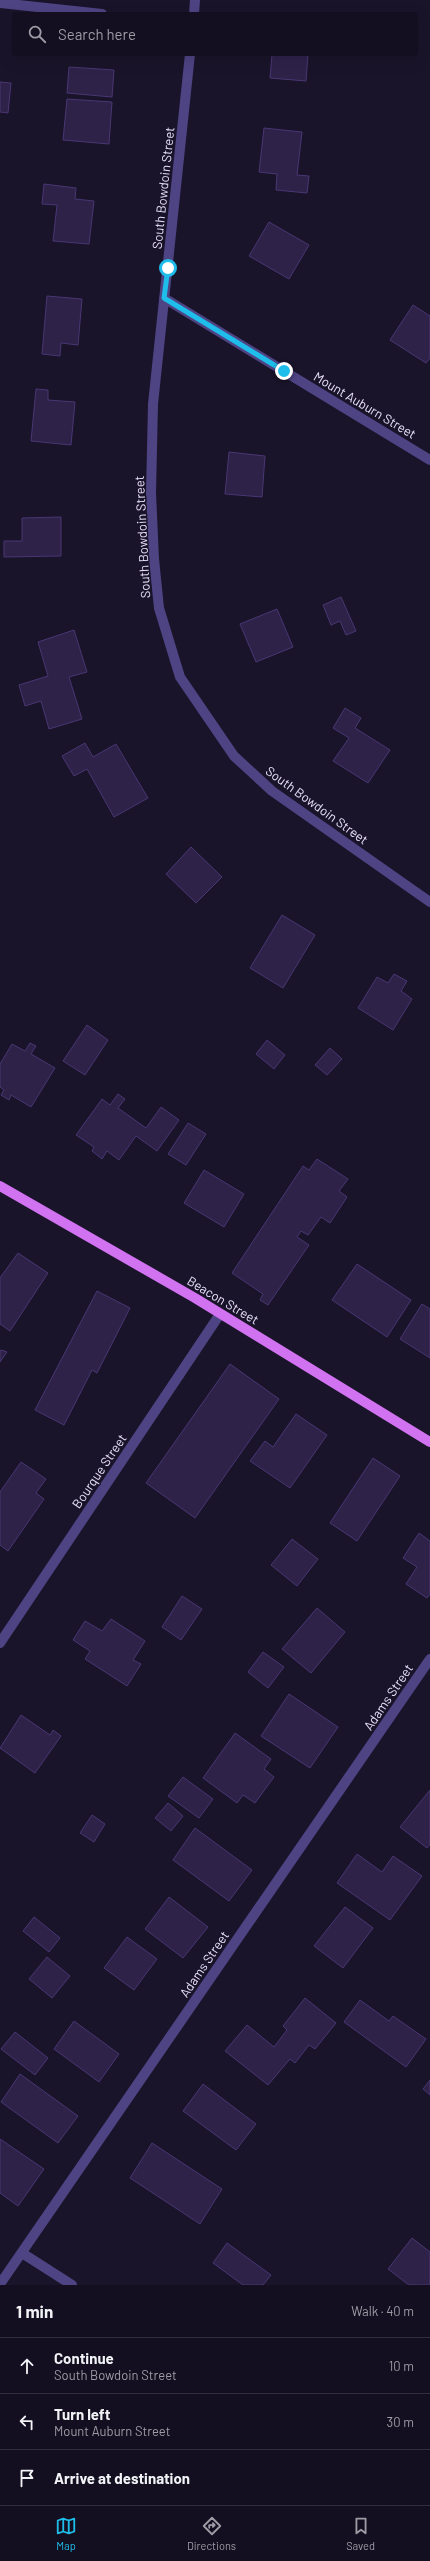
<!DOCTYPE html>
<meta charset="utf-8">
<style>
:root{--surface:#140f20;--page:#211d2d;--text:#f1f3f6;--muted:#9d9ca5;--line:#332f3e;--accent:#1fbdea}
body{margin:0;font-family:Barlow,sans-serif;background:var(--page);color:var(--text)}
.stop{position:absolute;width:12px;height:12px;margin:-9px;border:3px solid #1fbdea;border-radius:50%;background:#fff}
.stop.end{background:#1fbdea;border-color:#fff;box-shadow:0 1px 4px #0008}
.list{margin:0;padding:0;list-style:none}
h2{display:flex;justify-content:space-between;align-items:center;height:52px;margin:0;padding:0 16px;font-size:17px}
h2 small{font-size:13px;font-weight:400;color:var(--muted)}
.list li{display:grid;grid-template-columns:26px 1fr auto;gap:12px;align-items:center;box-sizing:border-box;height:56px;padding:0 16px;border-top:1px solid var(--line)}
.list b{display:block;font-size:15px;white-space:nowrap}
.list p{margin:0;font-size:13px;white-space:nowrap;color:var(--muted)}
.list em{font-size:13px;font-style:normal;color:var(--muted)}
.icon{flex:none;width:22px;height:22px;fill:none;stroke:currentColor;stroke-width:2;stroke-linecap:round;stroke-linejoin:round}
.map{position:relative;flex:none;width:430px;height:2285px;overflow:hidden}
.search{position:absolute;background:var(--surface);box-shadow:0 4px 16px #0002;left:12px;right:12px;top:12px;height:44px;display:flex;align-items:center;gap:10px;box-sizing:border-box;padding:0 14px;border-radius:4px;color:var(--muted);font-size:15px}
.sheet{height:220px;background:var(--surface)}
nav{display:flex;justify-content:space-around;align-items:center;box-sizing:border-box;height:56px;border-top:1px solid var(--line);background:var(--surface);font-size:11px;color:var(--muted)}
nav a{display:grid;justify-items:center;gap:2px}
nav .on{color:var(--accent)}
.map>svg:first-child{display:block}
</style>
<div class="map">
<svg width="430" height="2285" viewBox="0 0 430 2285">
<rect width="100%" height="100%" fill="#1a142a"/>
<path fill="#2e2249" stroke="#493673" d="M272 54H308L306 81 270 78Z
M69 67 114 70 112 97 67 93Z
M0 82 11 83 8 113 0 112Z
M67 99 112 102 109 144 63 140Z
M264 128 302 132 297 175 309 176 307 193 276 190 277 174 259 172Z
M44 184 76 188 75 199 94 201 89 244 53 241 57 205 42 204Z
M269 222 309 245 289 279 249 256Z
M47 296 82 299 78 345 61 343 60 356 42 354Z
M413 305 430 316V358L426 363 390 340Z
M36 389 48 390V400L75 402 71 445 31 441Z
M229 452 265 456 262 497 225 494Z
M61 517V556L4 557V541H22V518Z
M341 597 356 631 346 635 340 621 331 625 323 605Z
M277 609 293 647 256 662 240 624Z
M74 630 87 672 69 677 82 719 49 729 41 701 25 706 19 685 48 676 38 642Z
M345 708 361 718 355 728 390 750 368 783 333 761 349 738 333 728Z
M85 743 93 757 116 744 148 798 114 817 87 769 74 776 62 756Z
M191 847 222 877 196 903 166 874Z
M282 915 315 935 283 988 250 968Z
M394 974 407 981 401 991 412 999 393 1030 358 1008 377 977 388 983Z
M87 1025 108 1040 85 1075 63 1061Z
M267 1040 285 1055 274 1069 256 1054Z
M30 1043 36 1046 31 1054 55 1068 31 1107 11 1095 9 1100 1 1095 4 1090 0 1087V1064L12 1044 25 1051Z
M330 1048 342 1059 327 1075 315 1065Z
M118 1094 125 1099 118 1108 146 1128 161 1107 179 1120 157 1151 136 1136 119 1160 107 1151 102 1159 92 1151 94 1147 76 1135 102 1099 110 1105Z
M188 1123 206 1134 186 1165 168 1154Z
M317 1159 348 1179 339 1191 347 1197 330 1223 321 1217 308 1235 301 1231 297 1237 309 1245 268 1305 260 1300 263 1294 232 1273 303 1166 309 1170Z
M204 1170 244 1194 224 1227 184 1203Z
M18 1253 48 1273 10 1331 0 1324V1278Z
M357 1264 411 1300 387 1337 332 1300Z
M97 1291 130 1308 97 1373 92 1370 64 1425 35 1410Z
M422 1304 430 1309V1358L400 1339Z
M1 1350 7 1352 0 1362V1351Z
M230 1364 279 1399 195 1518 146 1483Z
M296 1414 327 1435 290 1488 250 1461 265 1441 273 1447Z
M373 1458 400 1476 357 1541 330 1523Z
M21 1462 46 1479 36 1493 44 1499 8 1551 0 1545V1492Z
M419 1533 430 1541V1594L427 1598 406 1584 417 1567 403 1558Z
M292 1539 318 1559 297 1586 271 1565Z
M182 1596 202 1609 181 1640 162 1627Z
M317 1608 345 1632 311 1673 282 1649Z
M111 1619 145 1641 133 1660 141 1664 127 1686 85 1659 90 1651 73 1640 85 1621 102 1631Z
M263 1652 284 1667 268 1688 248 1672Z
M289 1694 338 1727 310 1768 261 1736Z
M21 1715 50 1735 53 1730 61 1736 35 1773 0 1748Z
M235 1733 271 1759 264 1769 274 1777 255 1803 243 1795 237 1803 203 1778Z
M183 1777 213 1799 199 1818 168 1796Z
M430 1790V1844L427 1848 400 1827Z
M168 1803 183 1816 171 1831 155 1818Z
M92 1815 105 1824 94 1842 80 1833Z
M195 1828 252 1870 229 1901 173 1860Z
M357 1854 382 1872 393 1856 422 1876 390 1920 337 1883Z
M169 1897 208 1927 183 1958 145 1929Z
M345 1907 373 1928 343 1968 314 1946Z
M34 1917 60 1938 49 1952 23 1931Z
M127 1937 157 1959 134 1990 104 1968Z
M47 1957 70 1976 52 1998 29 1979Z
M305 1998 336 2023 315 2049 309 2045 295 2063 290 2059 268 2085 225 2051 247 2025 274 2047 287 2030 283 2026Z
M360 2000 389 2021 393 2016 426 2039 406 2067 344 2022Z
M74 2021 119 2054 99 2082 54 2049Z
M15 2032 48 2058 35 2075 1 2049Z
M20 2074 78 2116 58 2143 1 2102Z
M430 2080V2095L423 2089Z
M203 2084 256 2124 236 2150 183 2111Z
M0 2139 44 2169 18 2206 0 2193Z
M152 2143 222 2189 200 2224 130 2178Z
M412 2238 430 2252V2285H409L388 2269Z
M227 2243 271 2275 263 2285H243L213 2263Z"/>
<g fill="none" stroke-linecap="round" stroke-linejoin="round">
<path stroke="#4e4484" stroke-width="10" d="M0 3 102 14
M194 14 195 0
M190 54 153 404 151 493 154 559 159 608 180 677 234 756 272 791 430 902
M164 298 430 460
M0 1643 220 1314
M22 2253 72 2285
M0 2284 430 1659"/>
<path stroke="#d172f1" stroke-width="10" d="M0 1186 195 1298 430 1442"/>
</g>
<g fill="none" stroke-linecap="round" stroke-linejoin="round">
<path stroke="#1fbdea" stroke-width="5" d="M168 268 164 298 284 371"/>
</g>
<g text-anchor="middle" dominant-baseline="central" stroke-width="3" stroke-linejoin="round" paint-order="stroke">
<g font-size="13" fill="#e7e0fc" stroke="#1a142a">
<text transform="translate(163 188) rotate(-84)">South Bowdoin Street</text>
<text transform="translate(365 405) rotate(31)">Mount Auburn Street</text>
<text transform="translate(142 537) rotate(-93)">South Bowdoin Street</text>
<text transform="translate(317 805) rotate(36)">South Bowdoin Street</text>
<text transform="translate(223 1300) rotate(31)">Beacon Street</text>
<text transform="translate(99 1471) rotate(-56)">Bourque Street</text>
<text transform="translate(388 1697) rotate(-56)">Adams Street</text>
<text transform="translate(204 1964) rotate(-56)">Adams Street</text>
</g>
</g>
</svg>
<div class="stop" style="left:168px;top:268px"></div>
<div class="stop end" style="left:284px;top:371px"></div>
<div class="search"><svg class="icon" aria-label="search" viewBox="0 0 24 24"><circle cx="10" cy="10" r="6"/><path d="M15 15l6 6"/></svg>Search here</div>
</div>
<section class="sheet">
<h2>1 min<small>Walk · 40 m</small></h2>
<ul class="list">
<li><svg class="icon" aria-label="ahead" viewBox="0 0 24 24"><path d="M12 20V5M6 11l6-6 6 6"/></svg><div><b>Continue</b><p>South Bowdoin Street</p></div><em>10 m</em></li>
<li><svg class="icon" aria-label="left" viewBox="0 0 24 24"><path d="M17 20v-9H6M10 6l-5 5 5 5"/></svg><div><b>Turn left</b><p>Mount Auburn Street</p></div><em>30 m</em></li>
<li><svg class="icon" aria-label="arrive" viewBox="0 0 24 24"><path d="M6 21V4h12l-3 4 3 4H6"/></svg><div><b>Arrive at destination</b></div></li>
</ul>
</section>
<nav>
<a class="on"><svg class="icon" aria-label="map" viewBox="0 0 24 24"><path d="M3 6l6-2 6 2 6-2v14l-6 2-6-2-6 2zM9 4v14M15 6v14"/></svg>Map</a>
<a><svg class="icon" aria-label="directions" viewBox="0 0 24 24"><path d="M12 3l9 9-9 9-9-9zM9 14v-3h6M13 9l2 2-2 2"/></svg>Directions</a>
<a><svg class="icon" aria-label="saved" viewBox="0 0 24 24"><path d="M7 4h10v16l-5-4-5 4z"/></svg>Saved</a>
</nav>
